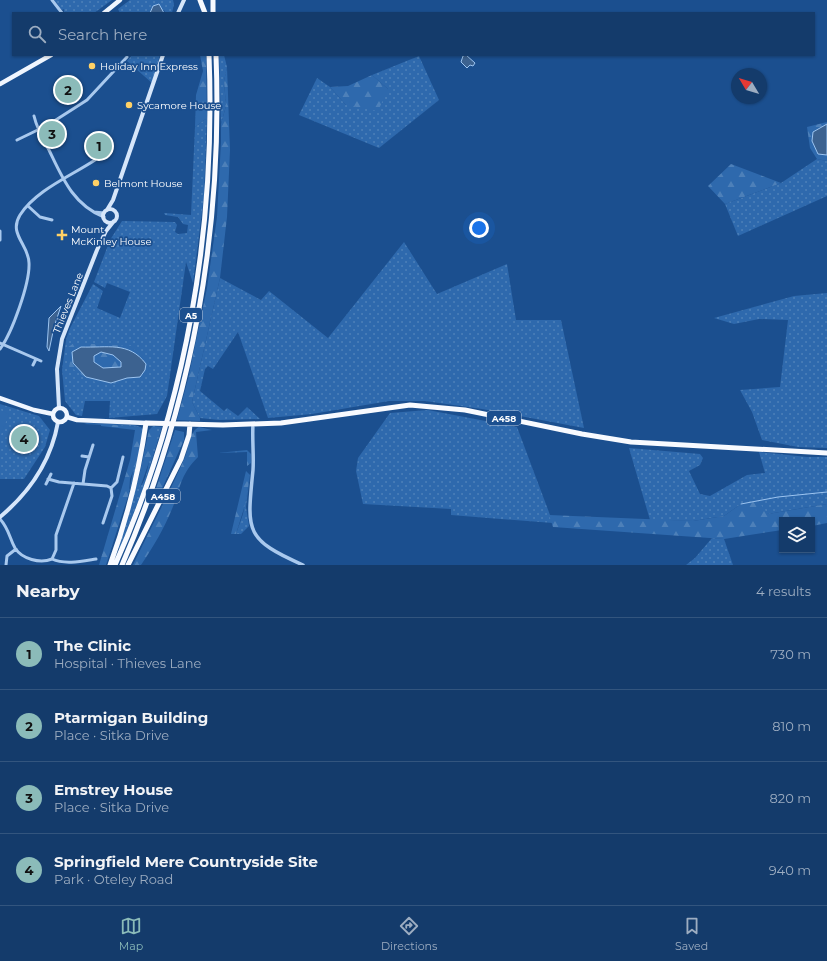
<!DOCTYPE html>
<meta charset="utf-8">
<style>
:root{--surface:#143b6b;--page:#1d4271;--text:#f1f3f6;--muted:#9dadc1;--line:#33557e;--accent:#8bbbb9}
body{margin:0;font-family:Montserrat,sans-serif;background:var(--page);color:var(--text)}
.controls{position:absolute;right:12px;bottom:12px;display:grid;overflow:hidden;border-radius:0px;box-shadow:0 1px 3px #0004}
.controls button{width:36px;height:36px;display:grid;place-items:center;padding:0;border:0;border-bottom:1px solid var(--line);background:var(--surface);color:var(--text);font:20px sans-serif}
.compass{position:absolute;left:731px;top:68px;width:36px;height:36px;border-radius:50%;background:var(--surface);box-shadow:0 1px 3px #0004;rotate:308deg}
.you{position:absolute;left:479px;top:228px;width:14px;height:14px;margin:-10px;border:3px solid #fff;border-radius:50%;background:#1a73e8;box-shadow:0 0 0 6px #1a73e833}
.badge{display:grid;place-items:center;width:26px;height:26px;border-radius:50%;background:var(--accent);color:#111;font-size:13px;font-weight:700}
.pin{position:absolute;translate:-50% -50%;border:2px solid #fff;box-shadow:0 1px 4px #0006}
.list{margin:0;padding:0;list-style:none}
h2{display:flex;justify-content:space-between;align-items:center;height:52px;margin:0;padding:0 16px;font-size:17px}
h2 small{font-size:13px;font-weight:400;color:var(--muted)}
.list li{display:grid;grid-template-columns:26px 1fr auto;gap:12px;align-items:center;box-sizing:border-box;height:72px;padding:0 16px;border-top:1px solid var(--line)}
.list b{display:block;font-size:15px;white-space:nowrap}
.list p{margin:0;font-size:13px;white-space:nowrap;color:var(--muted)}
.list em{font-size:13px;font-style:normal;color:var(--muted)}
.icon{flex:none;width:22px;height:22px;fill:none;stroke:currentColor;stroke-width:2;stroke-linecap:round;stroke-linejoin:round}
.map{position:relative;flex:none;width:827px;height:565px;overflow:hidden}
.search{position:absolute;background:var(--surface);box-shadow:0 1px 3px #0004;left:12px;right:12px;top:12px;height:44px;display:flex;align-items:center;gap:10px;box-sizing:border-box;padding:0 14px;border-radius:0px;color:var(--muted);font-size:15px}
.sheet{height:340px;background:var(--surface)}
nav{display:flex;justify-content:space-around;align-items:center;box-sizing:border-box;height:56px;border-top:1px solid var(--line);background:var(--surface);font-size:11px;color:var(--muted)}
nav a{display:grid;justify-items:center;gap:2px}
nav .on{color:var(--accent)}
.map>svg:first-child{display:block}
</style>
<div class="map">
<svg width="827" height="565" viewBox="0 0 827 565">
<defs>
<pattern id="green-dots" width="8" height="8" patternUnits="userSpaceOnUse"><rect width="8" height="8" fill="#2e69ad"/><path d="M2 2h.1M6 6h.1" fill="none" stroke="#4d80b9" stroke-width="1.8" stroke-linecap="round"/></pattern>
<pattern id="forest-firs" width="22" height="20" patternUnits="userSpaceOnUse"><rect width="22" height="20" fill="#2e69ad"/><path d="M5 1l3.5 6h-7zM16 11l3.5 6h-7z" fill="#4d80b9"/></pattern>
</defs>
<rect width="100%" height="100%" fill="#1b4f8f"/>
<path fill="url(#green-dots)" d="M54 0H112L94 13H64V9L62 10Z
M130 0H173L174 4 172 13H164L165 11 153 6 150 13H120L118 9Z
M132 55H160L152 83 127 61Z
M219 55H224L227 67 224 81 226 106 221 124Z
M419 56 439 100 379 148 299 115 317 78 330 87 346 105 388 89 372 75Z
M207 118 204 196 193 283 186 262 167 396 157 414 109 418 110 401H85L82 416 76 415 65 401 62 370 66 340 69 330 93 284 103 291 97 308 120 318 130 292 107 283 105 288 94 282 110 240 122 221 175 222 177 225 175 232 178 234 187 233 188 225 183 224 178 217 165 215 164 213 191 215 195 127Z
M817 159 827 161V196L738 236 725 204 781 183Z
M404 242 437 294 507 264 516 320H561L584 428 482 409 425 401H389L312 414 268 418 238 332 213 369 208 366 205 369 200 391 224 411 227 408 238 416 247 407 260 419 219 420 200 418 192 402 220 278 261 300 269 291 328 338Z
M827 293V448L798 447 762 440 752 412 740 390 780 387 788 320 759 319 734 324 714 318 794 296Z
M0 404 39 416 50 430 45 447 24 479H0Z
M428 410 517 427 553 523 451 515V509L363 504 356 471 358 458 390 413Z
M87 423 135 425 142 428 143 430 137 465 129 493 141 427 84 424Z
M153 426 162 427 144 486 120 548H117L138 481 140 487C150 476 151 442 152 427L150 428Z
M629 448 700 454 703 458 700 465 689 471 700 494 710 496 747 475 765 473 759 452 807 457H827V504L768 514 741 504 724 516 693 521 650 520Z
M250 475 246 507 249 526 241 534H236L243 514Z
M712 538 724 539 733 565H686L695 558Z"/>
<path fill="url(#forest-firs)" d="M200 55H206L207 118 195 127 196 95 203 71Z
M227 67 230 150 227 217 220 278 192 402 200 418V421L177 420 188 379 207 288 217 217 221 142V124L226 106 224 81Z
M372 75 388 89 378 111 346 105 330 87 348 86Z
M827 122V124L813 132 827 155V161L817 159 810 148 807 127Z
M731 164 781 183 725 204 708 186Z
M74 343 131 346 149 363 147 371 139 379C128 379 121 383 111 384 96 386 82 375 70 367L67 348Z
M101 424 141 427 142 431 137 461 130 479 129 493 106 565H99L130 460 135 430 101 426Z
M152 427 157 431V439L140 488 138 481 149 430Z
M199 427 212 430 196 432 198 457C182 473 181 484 174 504 166 525 154 546 141 565H133C150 529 169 494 185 457 189 448 189 432 199 427Z
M175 430 184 432V440L156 502 152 501Z
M247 450 251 454V463L247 466V452L218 453Z
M246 471 250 475 245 505 236 534H231Z
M758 501 768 514 827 504V523L812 526V520H782V530L724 539 553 527 549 515 693 521 724 516 741 504Z"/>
<path fill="#2e69ad" d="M0 410 9 414 0 437Z"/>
<path fill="#3c6290" stroke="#9cc4f0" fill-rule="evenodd" d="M159 4 164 13H150L153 6Z
M466 55 475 63 473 66 470 65 467 68 461 62 463 56Z
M827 124V155L818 154 812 141 813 132Z
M61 306 54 327 49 351 47 347 49 318Z
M81 347C107 348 129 341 146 364L145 370 140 377 127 378 111 383 86 377 73 363 72 352ZM101 352 113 355 121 362V367L103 368 94 362V356Z"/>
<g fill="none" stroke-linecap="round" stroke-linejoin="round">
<path stroke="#9cc4f0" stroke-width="1" d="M741 504 778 497 827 492"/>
<path stroke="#a9c9ee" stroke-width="3" d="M52 0 62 13
M34 116C37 129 43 139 49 150 62 177 73 205 104 217
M17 140 48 125 87 100 127 57
M28 206 40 217 52 220
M94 212 104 213
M0 231V240
M0 343 41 361
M0 349C12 333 30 283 29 263 29 245 8 234 20 215 36 190 71 176 95 160
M33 365 36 359
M82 456 89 457
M48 479 59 482 107 486 111 488
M46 484 51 474
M83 484 85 470 93 445
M0 519C9 529 9 537 15 548 22 559 40 564 52 559L56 550V535L74 483
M103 523 112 496 111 488 117 482 123 457
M52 559C65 565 83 561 96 559
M6 565 7 556 16 549"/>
<path stroke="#a9c9ee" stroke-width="3.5" d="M253 424C252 440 254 455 253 470 247 531 244 539 303 565"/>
<path stroke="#d6e6fa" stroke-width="4" d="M178 13 184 0
M103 216a7 7 0 1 1 14 0a7 7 0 1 1-14 0Z
M107 210 113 200 163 55
M59 408 57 369 62 339 97 250 106 231 114 221
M0 517C30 492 51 461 58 422"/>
<path stroke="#f0f6ff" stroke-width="4.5" d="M104 13 120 0
M0 84 51 55
M0 398 34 410 53 414
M53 415a7 7 0 1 1 14 0a7 7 0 1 1-14 0Z
M67 417 77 420 146 423"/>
<path stroke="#f8faff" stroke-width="5" d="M200 0 205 13
M213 13V0
M110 565C127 519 139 471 146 423L223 425 281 423 410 405 465 410 582 434 631 442 827 453
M115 565C186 406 216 229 209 55
M122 565C192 404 223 230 216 55
M128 565 181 459 189 435 190 424"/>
</g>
<g fill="#ffd166" stroke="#1b4f8f" stroke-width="1.5">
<circle cx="92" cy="66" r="4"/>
<circle cx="129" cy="105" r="4"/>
<circle cx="96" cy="183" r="4"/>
<path d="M60 229h4v4h4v4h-4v4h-4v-4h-4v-4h4z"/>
</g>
<g text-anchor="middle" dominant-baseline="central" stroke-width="3.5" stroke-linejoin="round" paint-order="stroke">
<g fill="#1b4f8f" stroke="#bbcadd" stroke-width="1">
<rect x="180" y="308" width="22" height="14" rx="3"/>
<rect x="487" y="411" width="34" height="14" rx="3"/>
<rect x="146" y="489" width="34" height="14" rx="3"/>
</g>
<g font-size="9" font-weight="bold" fill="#fff">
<text x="191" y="315">A5</text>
<text x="504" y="418">A458</text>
<text x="163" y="496">A458</text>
</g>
<g font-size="10" fill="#fff" stroke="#1b4f8f" text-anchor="start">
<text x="100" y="66">Holiday Inn Express</text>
<text x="137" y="105">Sycamore House</text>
<text x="104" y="183">Belmont House</text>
<text x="71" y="229">Mount<tspan x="71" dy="12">McKinley House</tspan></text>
</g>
<g font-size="10" fill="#fff" stroke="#1b4f8f">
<text transform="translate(68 303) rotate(-68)">Thieves Lane</text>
</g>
</g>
</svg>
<div class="controls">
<button><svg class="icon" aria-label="layers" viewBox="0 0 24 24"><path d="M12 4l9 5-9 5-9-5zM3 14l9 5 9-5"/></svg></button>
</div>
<svg class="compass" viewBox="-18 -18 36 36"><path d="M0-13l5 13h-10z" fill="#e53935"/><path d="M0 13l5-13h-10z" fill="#9dadc1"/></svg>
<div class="you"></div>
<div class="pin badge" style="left:99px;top:146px">1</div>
<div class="pin badge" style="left:68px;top:90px">2</div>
<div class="pin badge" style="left:52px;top:134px">3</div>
<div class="pin badge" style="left:24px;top:439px">4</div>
<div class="search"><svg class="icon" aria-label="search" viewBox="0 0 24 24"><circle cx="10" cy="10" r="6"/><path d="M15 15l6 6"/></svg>Search here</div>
</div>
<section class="sheet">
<h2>Nearby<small>4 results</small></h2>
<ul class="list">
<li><span class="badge">1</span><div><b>The Clinic</b><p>Hospital · Thieves Lane</p></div><em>730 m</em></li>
<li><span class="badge">2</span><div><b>Ptarmigan Building</b><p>Place · Sitka Drive</p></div><em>810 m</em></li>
<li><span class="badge">3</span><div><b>Emstrey House</b><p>Place · Sitka Drive</p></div><em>820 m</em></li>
<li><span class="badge">4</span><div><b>Springfield Mere Countryside Site</b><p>Park · Oteley Road</p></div><em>940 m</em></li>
</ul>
</section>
<nav>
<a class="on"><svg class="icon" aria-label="map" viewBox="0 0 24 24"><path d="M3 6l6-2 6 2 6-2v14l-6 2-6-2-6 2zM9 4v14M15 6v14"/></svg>Map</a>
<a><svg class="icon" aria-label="directions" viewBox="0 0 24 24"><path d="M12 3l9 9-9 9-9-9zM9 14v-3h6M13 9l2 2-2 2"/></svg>Directions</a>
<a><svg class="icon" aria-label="saved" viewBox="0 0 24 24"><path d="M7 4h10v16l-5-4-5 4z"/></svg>Saved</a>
</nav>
